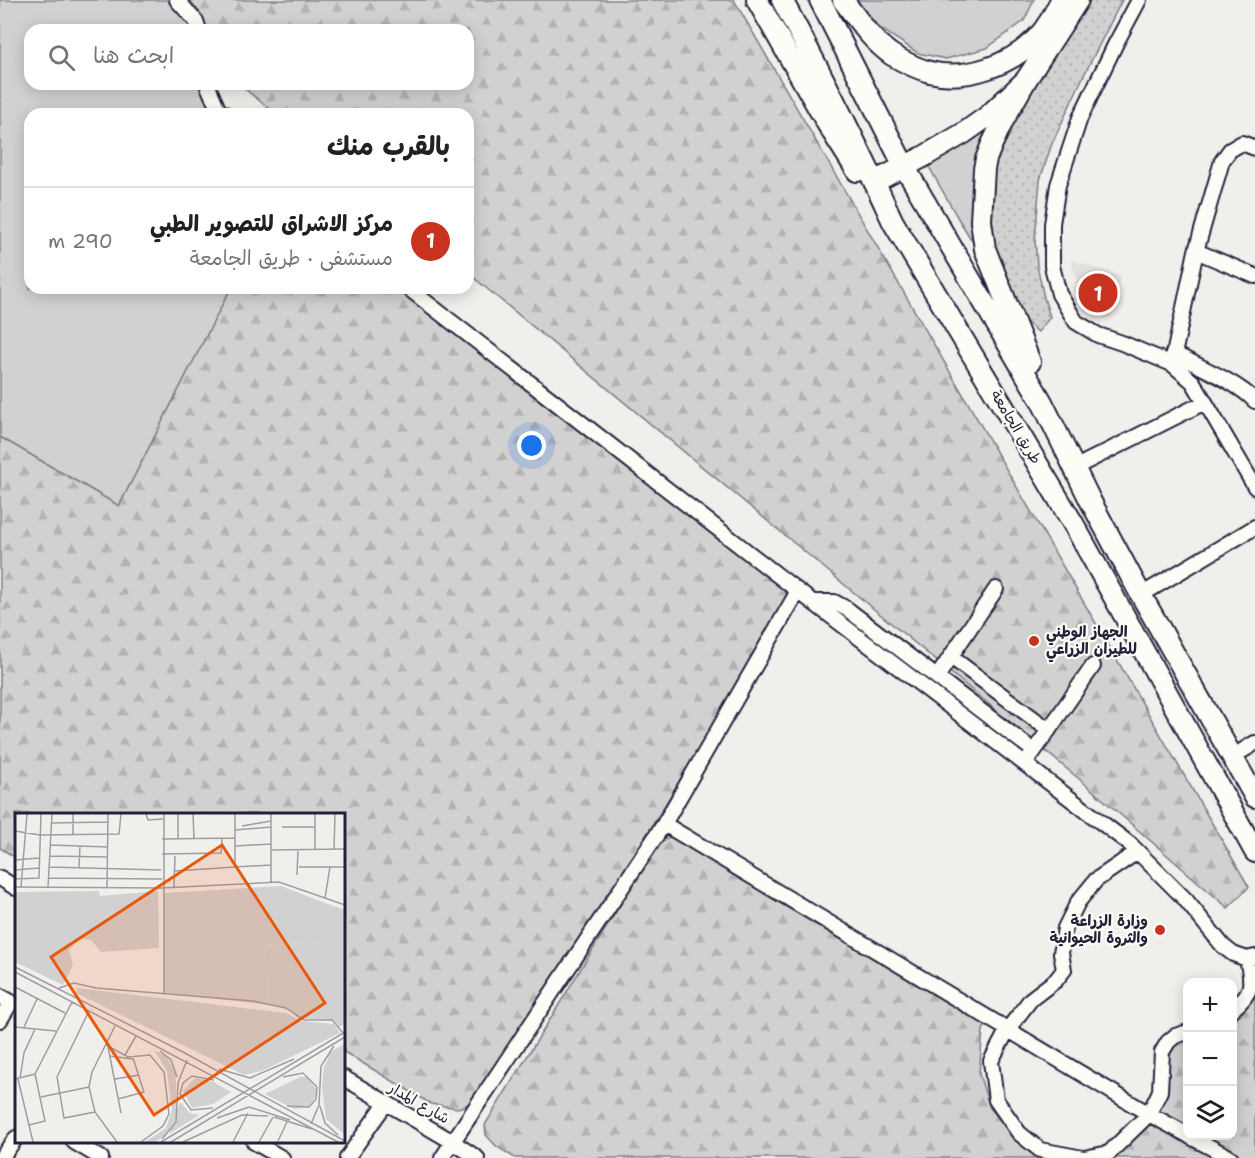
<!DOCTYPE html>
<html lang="ar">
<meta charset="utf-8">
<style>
:root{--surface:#fff;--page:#f6f6f6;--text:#202124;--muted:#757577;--line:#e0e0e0;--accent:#c8321e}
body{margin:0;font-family:"Shantell Sans","Playpen Sans Arabic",sans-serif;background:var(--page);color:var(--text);direction:rtl}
.controls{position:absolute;right:18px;bottom:18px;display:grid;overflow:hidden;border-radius:12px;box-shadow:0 3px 15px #0003}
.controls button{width:54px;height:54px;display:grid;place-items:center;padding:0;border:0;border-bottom:2px solid var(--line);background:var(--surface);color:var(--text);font:30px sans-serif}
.you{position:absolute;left:532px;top:446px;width:21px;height:21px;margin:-15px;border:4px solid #fff;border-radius:50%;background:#1a73e8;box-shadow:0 0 0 9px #1a73e833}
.badge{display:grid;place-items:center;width:39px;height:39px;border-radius:50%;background:var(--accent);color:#fff;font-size:20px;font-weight:700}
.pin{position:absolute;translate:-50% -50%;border:3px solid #fff;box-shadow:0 2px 6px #0006}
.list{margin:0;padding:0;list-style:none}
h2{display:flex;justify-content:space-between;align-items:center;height:78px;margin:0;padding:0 24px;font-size:26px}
h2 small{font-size:20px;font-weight:400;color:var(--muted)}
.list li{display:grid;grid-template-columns:39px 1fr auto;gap:18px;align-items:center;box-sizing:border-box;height:108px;padding:0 24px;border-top:2px solid var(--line)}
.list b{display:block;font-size:22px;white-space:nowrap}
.list p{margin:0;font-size:20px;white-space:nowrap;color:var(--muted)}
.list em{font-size:20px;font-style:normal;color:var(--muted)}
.icon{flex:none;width:33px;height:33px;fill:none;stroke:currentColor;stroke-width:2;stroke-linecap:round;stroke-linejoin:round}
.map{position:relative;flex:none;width:1255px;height:1158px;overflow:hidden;direction:ltr}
.search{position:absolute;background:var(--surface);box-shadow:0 3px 15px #0003;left:24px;top:24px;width:450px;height:66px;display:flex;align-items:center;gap:15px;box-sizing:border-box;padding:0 21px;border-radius:18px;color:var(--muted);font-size:22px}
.panel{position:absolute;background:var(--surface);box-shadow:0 3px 15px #0003;left:24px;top:108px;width:450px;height:186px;border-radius:18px;direction:rtl}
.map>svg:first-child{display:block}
</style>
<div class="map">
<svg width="1255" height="1158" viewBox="0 0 1255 1158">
<defs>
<pattern id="forest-firs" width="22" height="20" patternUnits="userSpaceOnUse" patternTransform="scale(1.5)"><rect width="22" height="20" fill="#d2d1d1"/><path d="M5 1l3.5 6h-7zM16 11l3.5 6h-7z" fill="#b4b3b4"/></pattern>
<pattern id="park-dots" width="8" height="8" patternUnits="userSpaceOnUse" patternTransform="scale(1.5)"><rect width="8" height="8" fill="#d2d1d1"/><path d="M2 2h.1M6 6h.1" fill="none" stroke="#b4b3b4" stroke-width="1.8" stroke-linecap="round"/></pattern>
</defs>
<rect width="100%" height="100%" fill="#f0efec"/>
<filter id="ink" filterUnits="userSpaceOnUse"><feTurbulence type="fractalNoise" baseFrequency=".0167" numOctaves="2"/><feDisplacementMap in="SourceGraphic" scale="12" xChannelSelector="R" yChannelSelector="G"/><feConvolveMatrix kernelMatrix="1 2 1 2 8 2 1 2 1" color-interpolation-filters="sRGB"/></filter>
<g filter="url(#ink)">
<path fill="#e0e0df" d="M1071 260 1121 276 1109 318 1085 311Z"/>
<path fill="#d2d1d1" stroke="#7a7a86" stroke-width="1.5" d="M0 0H177L199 30H30V84H207L224 114H30V288H231L119 506 0 437Z
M857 0H1034L1024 21 987 48 946 59 918 53 878 27Z
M995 118 976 161 972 182 973 242 959 220 928 165Z"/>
<path fill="url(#forest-firs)" stroke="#7a7a86" stroke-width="1.5" d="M190 0H734L1249 887 1228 908 1084 783 468 273V114H276L239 84H468V30H207Z
M231 288H408L798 591 482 1099 458 1108 431 1104 344 1052V814H16V858L0 848V437L119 506Z
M669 837 688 842 982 1017 986 1025 983 1030 979 1074 990 1108 1014 1137 1042 1152H1107L1165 1092 1169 1071V1048L1187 1033 1188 1136H1232L1233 1008 1255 985V1158H515L496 1146 486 1135 485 1125 657 845Z"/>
<path fill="url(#park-dots)" stroke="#7a7a86" stroke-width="1.5" d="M1087 0H1122L1082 79 1051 146 1040 180 1035 240 1037 265 1044 298 1050 317 1038 332 1013 311 993 260 987 196 992 164 1003 136 1074 23Z"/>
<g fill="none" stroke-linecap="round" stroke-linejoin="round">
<defs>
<path id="minor" d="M177 0 196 21 199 30
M1139 0 1115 45 1080 118 1058 185 1052 224V266L1059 294 1076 322 1098 335 1122 343 1172 364 1193 382 1205 402 1255 487
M207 84 218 109 224 114
M1196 251 1255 276
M408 288 798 591 1131 845 1185 899 1223 946 1233 954 1247 959 1255 957
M1173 353C1196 365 1239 383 1255 401
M1172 364 1196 251 1222 161 1230 150 1242 143 1255 148
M1074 468 1205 402
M1141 595 1255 527
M813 602H834L847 609 1034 751
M951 657 1049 730
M937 677 996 589
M1030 757 1093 666
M1232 757 1255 743
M664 824 1149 1114 1188 1135
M0 878 16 888
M0 996 11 1002 0 1020
M1232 1010C1253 992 1253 985 1247 959
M344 1078 453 1142 477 1158
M1189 1136 1231 1158
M74 1142 101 1158
M254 1142 282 1158
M1 1158 16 1138
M347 1158 386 1103
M442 1158 664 824 798 591
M1083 1158 1040 1150 1019 1133 996 1100 991 1061 1008 1029 1031 999 1056 980 1064 970 1061 953 1065 928 1078 902 1096 880 1137 852
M1084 1158 1109 1153 1149 1114 1160 1091 1162 1052 1168 1042 1175 1036 1188 1032"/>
<path id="highway" d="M757 0 828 125 857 171
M782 0C821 73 858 146 893 222L1074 525 1255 852
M820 0 904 166 1042 402 1091 502 1141 595 1255 797
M843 0C857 19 872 41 892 55 904 62 917 69 930 72 966 81 1010 65 1036 39 1047 28 1054 14 1061 0
M1026 80 1004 119 992 144 986 159 984 169 981 221 985 249 1030 362
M874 182 923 157 964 133 988 116 1026 80 1078 0"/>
</defs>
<use href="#minor" stroke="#22223b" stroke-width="18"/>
<use href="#highway" stroke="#22223b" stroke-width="24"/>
<use href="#minor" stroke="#fdfcf7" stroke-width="14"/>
<use href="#highway" stroke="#fdfcf7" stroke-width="20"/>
</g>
</g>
<g fill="#c8321e" stroke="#fdfcf7" stroke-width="2">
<circle cx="1034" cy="641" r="6"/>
<circle cx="1160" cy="930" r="6"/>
</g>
<g text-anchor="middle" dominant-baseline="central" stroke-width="4.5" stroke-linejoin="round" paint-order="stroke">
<g font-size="15" fill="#22223b" stroke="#fdfcf7">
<text transform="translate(1016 427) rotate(59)">طريق الجامعة</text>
<text transform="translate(419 1103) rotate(30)">شارع المدار</text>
</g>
<g font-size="15" font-weight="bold" fill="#22223b" stroke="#fdfcf7" text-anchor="start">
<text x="1046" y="632">الجهاز الوطني<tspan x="1046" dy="17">للطيران الزراعي</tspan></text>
<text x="1148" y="921" text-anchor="end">وزارة الزراعة<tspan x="1148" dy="17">والثروة الحيوانية</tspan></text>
</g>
</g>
<g transform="translate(15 813)">
<rect width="330" height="330" fill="#f0efec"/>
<path d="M310 90 330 97V211L324 214 319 208 282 205 274 197 255 192 249 132 312 129ZM180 265 197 268 216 279 198 291 177 295 168 278ZM165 289 175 300 184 302 154 321Z" fill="#d2d1d1"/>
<path d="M266 73 310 90 313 129 249 132 255 192 149 180V80ZM84 78 85 83 143 78 144 135 86 139 76 127 65 125 54 137 58 152 48 172 0 149V79ZM62 175 271 200 286 208 319 211 325 220 247 258 229 262 61 180ZM330 230V322L311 306 307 273 309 254 316 239Z" fill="#d2d1d1"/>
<path d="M139 237 151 243 161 261V304L152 321 140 329H130L151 315 157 297 152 258ZM285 264H292L303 279 294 294 279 296 250 281Z" fill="#d2d1d1"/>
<path fill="none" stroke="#9e9da5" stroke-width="1.5" d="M131 1 133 7 148 6M178 1 179 26M220 1V54L256 52M256 1V69M300 1V36M36 10 93 9M227 13 256 8M267 14H299M220 17 256 14M0 18 25 22 104 21 106 1M58 21V1M147 26 220 25M163 26V1M35 32 93 34M220 33 256 31M319 36 320 1M256 37 330 36M147 41 206 40 207 25M35 43 92 44M0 47 24 45M34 54 146 57M284 54H330M64 55 65 33M0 57 24 55M160 58 220 54M282 62 283 37M33 65 147 66M0 66 24 65 26 1M0 74 147 75 264 69 330 92M6 74 12 1M33 74 37 1M92 74 93 1M159 74 160 43M310 85 315 54M0 154 168 239 330 328M0 159 323 329M0 174 50 200M44 175 59 170 81 175 238 188 271 195 289 207H317L329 221M149 180V1M74 198 42 264 49 305 80 299M100 213 77 259 74 274 80 299 102 329M0 214 41 218M9 214 22 186M91 232 113 244 135 242 149 259 154 301 148 313 126 329M93 234 106 300M145 238 156 247 162 264M110 242 121 223M94 243 118 246M204 256 235 265 279 246M268 264 288 260 302 274 301 286 294 294 272 293M5 265 9 240 20 216M0 266 20 261M3 266 18 329M100 266 124 262M26 284 74 274M103 286 129 279 118 245M305 293 310 310 323 322M198 295 176 297 165 281 168 270 177 263 199 267M259 304 297 316M202 305 234 294 275 307M296 311 304 292 306 253 319 233M14 312 30 308 20 261 57 189M147 326 161 309 163 270 172 247M263 328 272 309M146 329 330 219M156 329 330 224M168 329 227 302 253 303M218 329 233 300M244 329 258 304"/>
<path fill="#e8590c" fill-opacity="0.15" stroke="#e8590c" stroke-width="3" d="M207 32 310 190 139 302 36 144Z"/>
<rect width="330" height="330" fill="none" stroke="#22223b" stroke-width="3"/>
</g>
</svg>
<div class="controls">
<button>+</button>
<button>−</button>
<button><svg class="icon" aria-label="layers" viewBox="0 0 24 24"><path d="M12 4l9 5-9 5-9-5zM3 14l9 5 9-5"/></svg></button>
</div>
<div class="you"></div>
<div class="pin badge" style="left:1098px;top:293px">1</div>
<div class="search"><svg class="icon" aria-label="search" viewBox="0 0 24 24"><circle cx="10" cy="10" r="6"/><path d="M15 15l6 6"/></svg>ابحث هنا</div>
<section class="panel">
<h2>بالقرب منك<small></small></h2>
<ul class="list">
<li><span class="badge">1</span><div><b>مركز الاشراق للتصوير الطبي</b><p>مستشفى · طريق الجامعة</p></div><em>290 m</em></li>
</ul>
</section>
</div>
